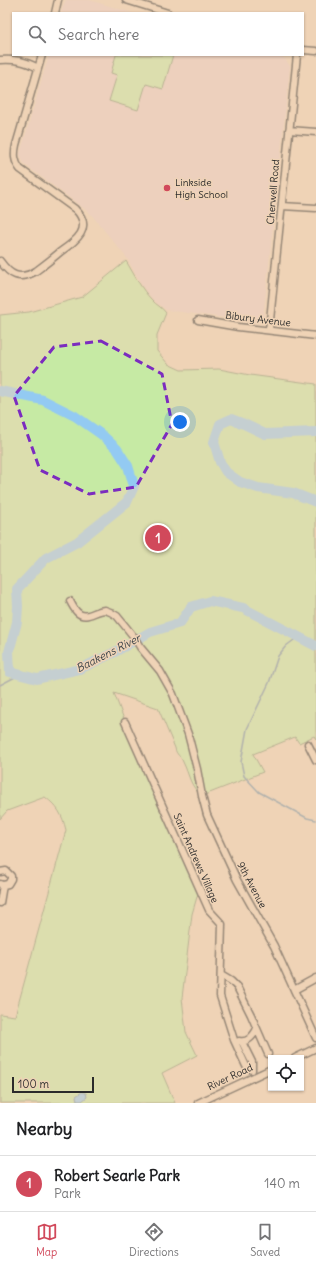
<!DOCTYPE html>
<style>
:root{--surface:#fff;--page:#f2f2f2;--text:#202124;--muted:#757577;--line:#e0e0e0;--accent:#d1495b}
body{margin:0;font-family:Delius,sans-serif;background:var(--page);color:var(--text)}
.controls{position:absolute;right:12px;bottom:12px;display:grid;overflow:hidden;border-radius:0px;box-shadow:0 1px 3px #0004}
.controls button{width:36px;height:36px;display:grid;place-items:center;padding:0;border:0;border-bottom:1px solid var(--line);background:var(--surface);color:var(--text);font:20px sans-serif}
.scale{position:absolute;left:12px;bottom:10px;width:82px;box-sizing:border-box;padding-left:4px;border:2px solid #2b2b2b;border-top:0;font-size:11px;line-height:14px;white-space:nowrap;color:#2b2b2b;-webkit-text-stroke:3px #efd3b6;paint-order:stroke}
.you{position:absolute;left:180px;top:422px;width:14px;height:14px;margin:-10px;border:3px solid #fff;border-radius:50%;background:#1a73e8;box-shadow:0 0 0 6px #1a73e833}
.badge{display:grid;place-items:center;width:26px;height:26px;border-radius:50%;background:var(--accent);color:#fff;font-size:13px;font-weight:700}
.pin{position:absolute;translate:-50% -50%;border:2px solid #fff;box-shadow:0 1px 4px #0006}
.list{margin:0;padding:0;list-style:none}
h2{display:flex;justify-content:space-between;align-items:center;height:52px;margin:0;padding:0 16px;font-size:17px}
h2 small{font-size:13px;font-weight:400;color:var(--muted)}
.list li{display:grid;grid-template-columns:26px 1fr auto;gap:12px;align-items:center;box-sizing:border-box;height:56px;padding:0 16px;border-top:1px solid var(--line)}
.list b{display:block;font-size:15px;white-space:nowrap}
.list p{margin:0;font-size:13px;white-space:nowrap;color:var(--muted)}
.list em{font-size:13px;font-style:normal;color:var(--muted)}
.icon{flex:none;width:22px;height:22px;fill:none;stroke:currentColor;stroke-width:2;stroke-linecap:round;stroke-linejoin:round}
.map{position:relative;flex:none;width:316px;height:1103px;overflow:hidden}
.search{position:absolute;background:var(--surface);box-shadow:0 1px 3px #0004;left:12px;right:12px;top:12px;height:44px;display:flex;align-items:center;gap:10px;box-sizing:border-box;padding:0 14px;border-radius:0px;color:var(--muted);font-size:15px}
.sheet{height:108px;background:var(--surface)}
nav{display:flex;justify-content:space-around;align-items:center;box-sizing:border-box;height:56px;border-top:1px solid var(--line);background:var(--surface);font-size:11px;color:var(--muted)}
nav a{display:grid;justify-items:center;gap:2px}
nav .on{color:var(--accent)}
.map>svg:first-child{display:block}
</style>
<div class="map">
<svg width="316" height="1103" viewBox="0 0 316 1103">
<rect width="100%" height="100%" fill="#efd3b6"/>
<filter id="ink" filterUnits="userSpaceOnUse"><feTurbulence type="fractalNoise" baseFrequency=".025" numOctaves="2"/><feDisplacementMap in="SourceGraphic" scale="8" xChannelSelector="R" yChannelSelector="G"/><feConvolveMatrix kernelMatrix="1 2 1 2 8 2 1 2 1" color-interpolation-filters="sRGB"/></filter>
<g filter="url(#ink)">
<path fill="#eaccc5" d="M66 0H89L133 13H61L65 1Z
M49 55H273L284 58 290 66 263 318 257 322 166 310 154 301 144 289 127 258 90 213 24 164 20 154Z"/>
<path fill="#c6eaa4" stroke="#788a68" d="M116 55H173L163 89 146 84 138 110 109 101 117 75 111 73Z
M126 261C134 274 141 289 152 300 156 305 162 307 166 313L157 335V351L168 364 181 370 219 369 250 375 316 384V739L314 736 299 743 295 737 253 754 263 772 202 796C189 785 190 776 183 762 181 756 176 755 175 748L158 708 114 693 125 722 199 890 192 914 182 998 186 1032 197 1055 162 1073 175 1103H0V1014L15 1016 66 830C62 814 58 807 45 797L7 811 0 819V315L29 312 82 297Z"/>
<path fill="#93caf2" stroke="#698aa2" d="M82 1092 86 1093 87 1097 82 1101H77L76 1096Z"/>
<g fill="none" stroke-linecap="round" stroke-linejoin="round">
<path stroke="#698aa2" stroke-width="1.5" d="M298 637 286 646 278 656 269 683 247 729 241 762 244 776 259 792 307 818 316 820
M0 685 19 675"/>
<path stroke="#93caf2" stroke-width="10" d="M0 391 43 400 75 416 102 435 117 449 128 466 134 486 127 502 77 542 46 558 17 589 18 606 17 622 9 652 10 672 37 679 80 669 115 652 150 632 180 623 191 607 210 601 243 608 316 646
M316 432 265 434 244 424 231 419 220 424 214 442 220 462 226 472 240 482 258 488 293 493 316 502"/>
<defs>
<path id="minor" d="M126 0 168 13
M55 13 58 0
M303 50 316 51
M0 60C15 59 25 61 38 68
M289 130 316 132
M282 206 316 208
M0 261C10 275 19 281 36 271 44 265 52 259 60 252 76 241 94 228 75 209L20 169C14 161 14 154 16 145L42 55
M198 320 238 327 316 336
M269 330 297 55
M70 601C72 605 74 609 77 612 86 621 95 610 105 610 109 611 113 613 117 616L134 637 140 647 160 671 173 694 188 734 197 769 202 796 207 815 237 880 274 946 316 1038
M125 722 209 910 222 924 220 996 234 1040 246 1066 251 1068
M308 744 316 760
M0 872 6 871 11 876V879L8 884 3 885 0 884
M0 903 3 885
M221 975 231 981 237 987 251 1015 268 1054
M294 990 316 978
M239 1041C248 1043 253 1036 257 1029
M242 1042 252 1062V1070
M295 1058 316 1048
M198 1103 271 1069"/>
</defs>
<use href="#minor" stroke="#2b2b2b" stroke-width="9"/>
<use href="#minor" stroke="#efd3b6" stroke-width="6"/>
</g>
</g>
<path d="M0 0H316V1103H0ZM101 341 162 374 172 424 136 487 89 494 40 470 14 396 54 347Z" fill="#efd3b6" fill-opacity=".55" fill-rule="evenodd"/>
<path fill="none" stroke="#7b2cbf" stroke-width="3" stroke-dasharray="8 5" stroke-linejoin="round" d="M101 341 162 374 172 424 136 487 89 494 40 470 14 396 54 347Z"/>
<circle fill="#d1495b" stroke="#efd3b6" stroke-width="1.5" cx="167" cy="188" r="4"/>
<g text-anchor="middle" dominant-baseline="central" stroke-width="3" stroke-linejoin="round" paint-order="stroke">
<g font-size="10" fill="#2b2b2b" stroke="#efd3b6" text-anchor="start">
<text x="175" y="182">Linkside<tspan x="175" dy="12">High School</tspan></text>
</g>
<g font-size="10" fill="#2b2b2b" stroke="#efd3b6">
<text transform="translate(273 192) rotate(-85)">Cherwell Road</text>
<text transform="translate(258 319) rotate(7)">Bibury Avenue</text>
<text transform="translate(196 858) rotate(66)">Saint Andrews Village</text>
<text transform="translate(252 885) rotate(62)">9th Avenue</text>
<text transform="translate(230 1077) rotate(-25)">River Road</text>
</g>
<g font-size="11" font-style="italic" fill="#3b4349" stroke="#efd3b6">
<text transform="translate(108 653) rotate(-27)">Baakens River</text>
</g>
</g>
</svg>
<div class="controls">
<button><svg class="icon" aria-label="locate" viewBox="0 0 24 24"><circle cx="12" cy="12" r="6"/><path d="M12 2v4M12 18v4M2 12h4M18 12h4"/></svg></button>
</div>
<div class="scale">100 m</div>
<div class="you"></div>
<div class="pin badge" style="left:158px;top:538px">1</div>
<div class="search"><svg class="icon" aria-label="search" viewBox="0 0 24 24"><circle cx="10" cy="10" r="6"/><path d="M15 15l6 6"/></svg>Search here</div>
</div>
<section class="sheet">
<h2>Nearby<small></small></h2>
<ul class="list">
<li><span class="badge">1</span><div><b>Robert Searle Park</b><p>Park</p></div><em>140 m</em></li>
</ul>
</section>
<nav>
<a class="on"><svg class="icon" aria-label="map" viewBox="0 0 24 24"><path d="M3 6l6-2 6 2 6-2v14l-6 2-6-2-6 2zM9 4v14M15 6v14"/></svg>Map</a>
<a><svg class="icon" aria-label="directions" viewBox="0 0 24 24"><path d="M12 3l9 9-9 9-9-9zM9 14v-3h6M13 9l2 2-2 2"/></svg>Directions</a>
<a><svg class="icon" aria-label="saved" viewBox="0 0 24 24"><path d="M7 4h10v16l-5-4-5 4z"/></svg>Saved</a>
</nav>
